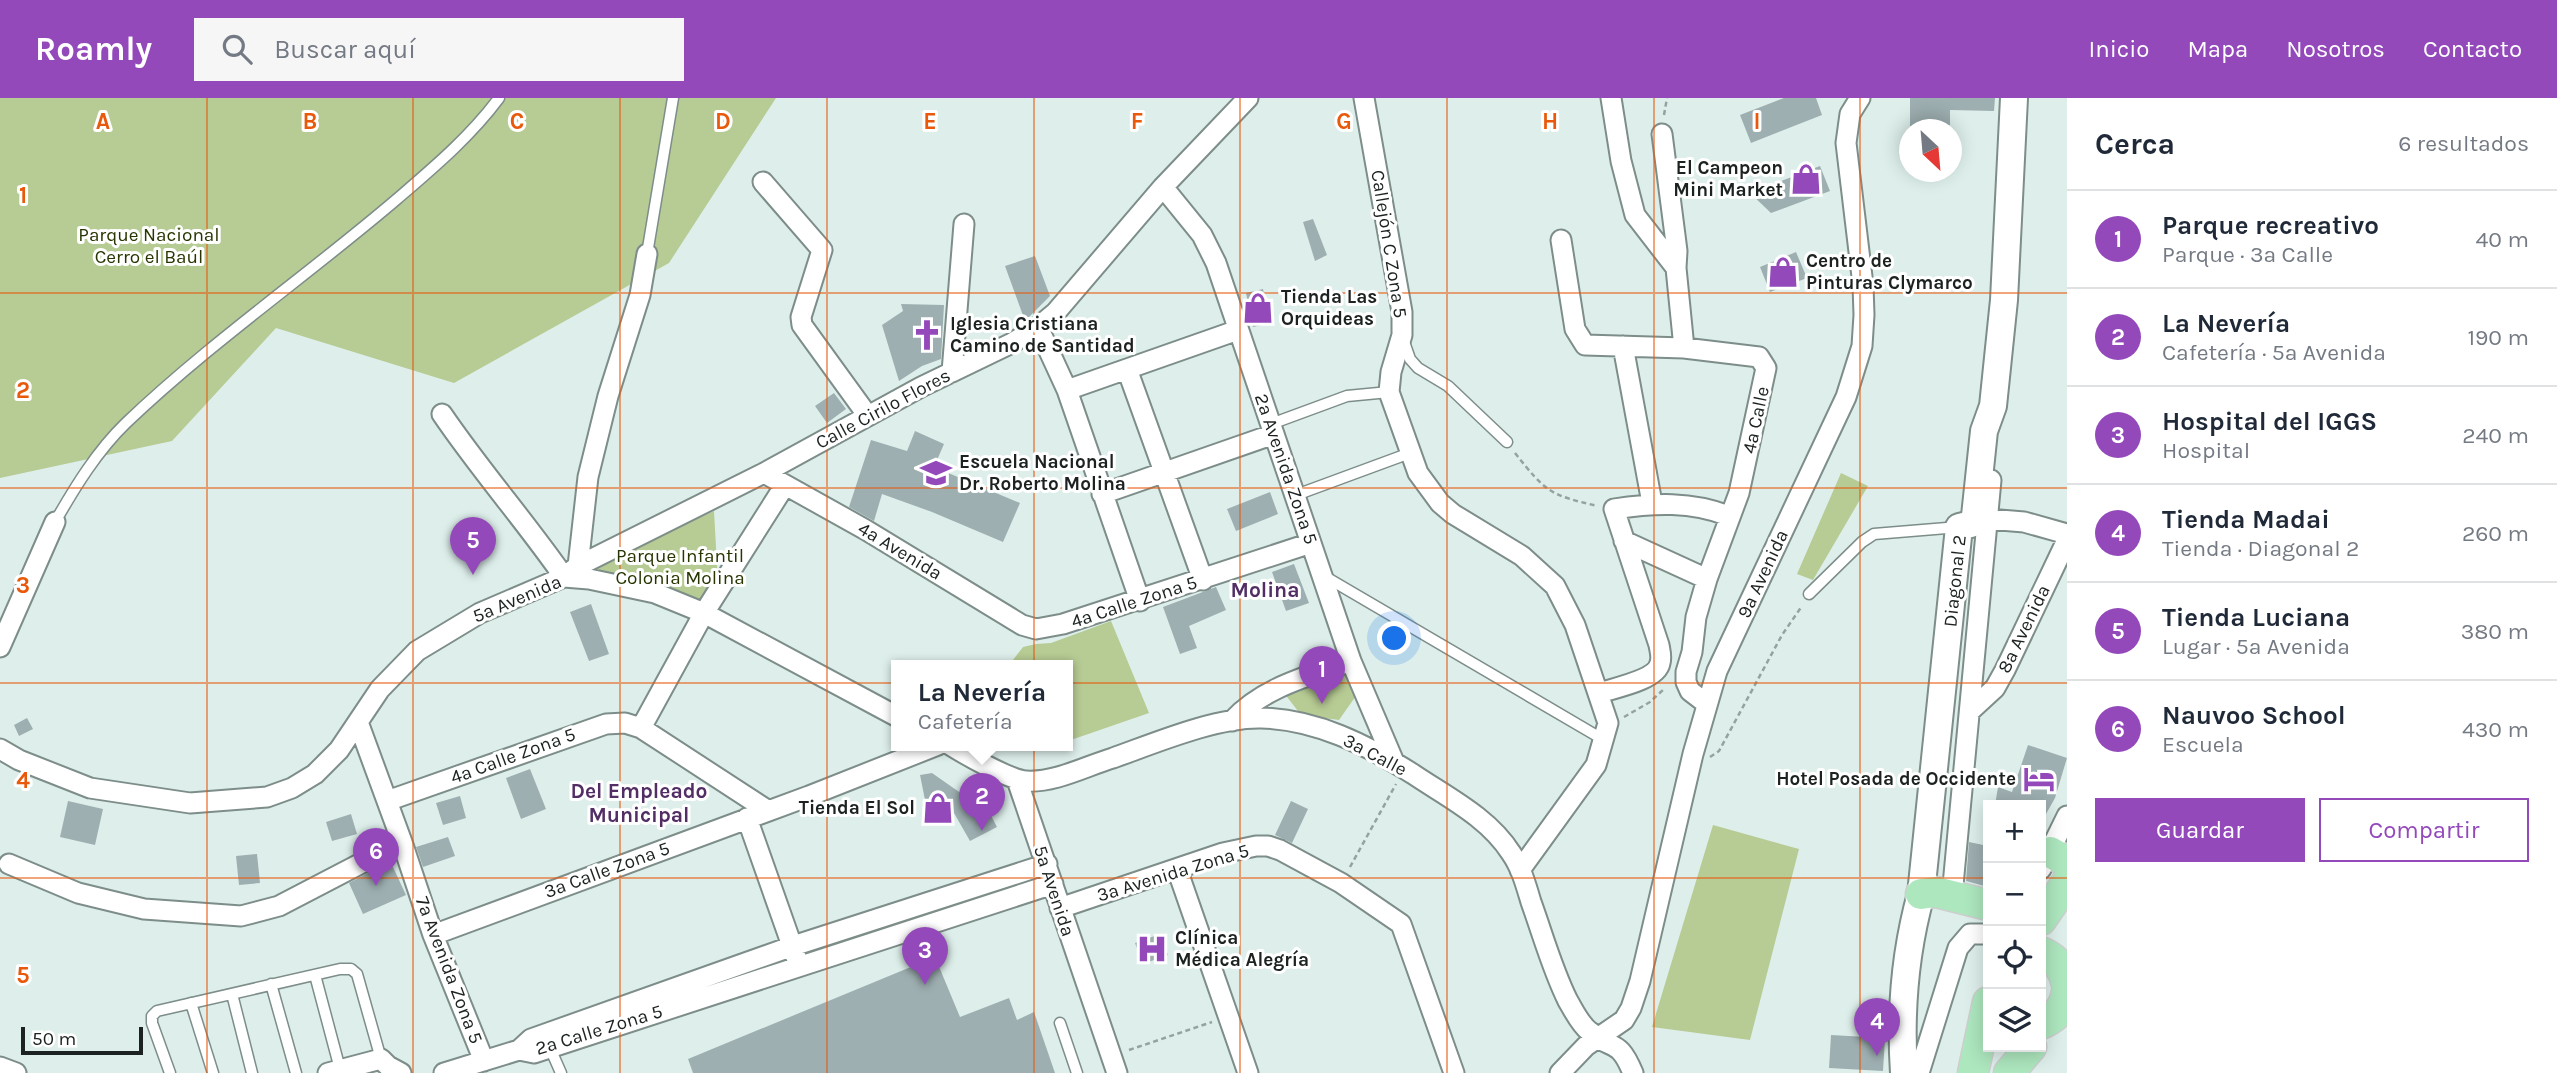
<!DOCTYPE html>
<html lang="es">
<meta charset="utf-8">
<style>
:root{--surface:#fff;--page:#f6f6f7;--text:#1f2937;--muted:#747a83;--line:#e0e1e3;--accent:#9449bb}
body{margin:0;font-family:Karla,sans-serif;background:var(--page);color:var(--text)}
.controls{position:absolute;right:21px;bottom:21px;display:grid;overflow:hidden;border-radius:0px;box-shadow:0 4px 18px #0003}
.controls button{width:63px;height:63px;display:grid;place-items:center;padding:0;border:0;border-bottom:2px solid var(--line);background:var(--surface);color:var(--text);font:35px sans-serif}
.compass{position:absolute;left:1899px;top:21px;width:63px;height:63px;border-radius:50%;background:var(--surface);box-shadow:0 4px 18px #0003;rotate:154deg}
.scale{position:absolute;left:21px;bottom:18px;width:122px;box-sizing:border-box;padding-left:7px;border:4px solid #1c2221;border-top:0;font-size:19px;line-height:24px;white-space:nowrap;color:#1c2221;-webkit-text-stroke:5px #fff;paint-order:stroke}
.you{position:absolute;left:1395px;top:541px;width:24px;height:24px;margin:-18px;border:5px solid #fff;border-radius:50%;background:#1a73e8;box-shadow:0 0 0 10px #1a73e833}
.badge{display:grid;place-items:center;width:46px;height:46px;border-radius:50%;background:var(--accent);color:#fff;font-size:23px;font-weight:700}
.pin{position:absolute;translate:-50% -58px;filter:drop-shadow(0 2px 4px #0008)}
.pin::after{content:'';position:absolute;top:37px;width:24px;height:21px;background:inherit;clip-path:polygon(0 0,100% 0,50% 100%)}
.popup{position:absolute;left:891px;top:562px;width:182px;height:91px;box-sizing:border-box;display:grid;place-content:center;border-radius:0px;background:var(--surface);filter:drop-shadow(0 2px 5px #0005);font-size:23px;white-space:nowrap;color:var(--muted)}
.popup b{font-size:26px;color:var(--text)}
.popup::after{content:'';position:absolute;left:50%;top:100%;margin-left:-14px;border:14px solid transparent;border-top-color:var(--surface)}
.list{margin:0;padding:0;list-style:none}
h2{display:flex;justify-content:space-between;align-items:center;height:91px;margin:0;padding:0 28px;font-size:30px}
h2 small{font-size:23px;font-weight:400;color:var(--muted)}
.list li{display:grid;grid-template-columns:46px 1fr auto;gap:21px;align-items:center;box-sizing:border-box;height:98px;padding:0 28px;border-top:2px solid var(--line)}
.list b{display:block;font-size:26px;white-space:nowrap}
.list p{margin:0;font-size:23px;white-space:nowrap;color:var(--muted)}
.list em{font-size:23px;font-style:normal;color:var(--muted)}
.actions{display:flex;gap:14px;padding:21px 28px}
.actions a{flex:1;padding:16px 0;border:2px solid var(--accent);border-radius:0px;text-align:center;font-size:24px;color:var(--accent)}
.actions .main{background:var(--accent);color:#fff}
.icon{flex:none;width:38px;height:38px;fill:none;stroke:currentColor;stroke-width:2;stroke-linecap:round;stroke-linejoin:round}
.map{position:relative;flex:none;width:2067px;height:975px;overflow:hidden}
header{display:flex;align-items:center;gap:42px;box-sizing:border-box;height:98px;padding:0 35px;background:var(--accent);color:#fff}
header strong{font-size:33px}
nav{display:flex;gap:38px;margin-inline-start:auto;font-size:24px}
.search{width:490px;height:63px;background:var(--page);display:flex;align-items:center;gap:18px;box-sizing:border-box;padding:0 24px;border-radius:0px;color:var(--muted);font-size:26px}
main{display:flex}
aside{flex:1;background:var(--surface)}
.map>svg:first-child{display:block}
</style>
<header>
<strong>Roamly</strong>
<div class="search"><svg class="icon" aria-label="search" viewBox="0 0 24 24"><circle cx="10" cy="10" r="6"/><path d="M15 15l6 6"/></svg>Buscar aquí</div>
<nav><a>Inicio</a><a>Mapa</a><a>Nosotros</a><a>Contacto</a></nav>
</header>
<main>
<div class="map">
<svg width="2067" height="975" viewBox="0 0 2067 975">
<rect width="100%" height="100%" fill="#deefeb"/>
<path fill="#b7cb94" d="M0 0H776L669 165 454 285 276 230 172 343 0 380Z
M1841 375 1868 388 1813 482 1797 476Z
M714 413 718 485 700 514 570 478Z
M1111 523 1149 615 1068 643V567H1009L1023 549 1036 546 1051 545Z
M1349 573 1358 595 1339 622 1301 617 1284 595Z
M1713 727 1799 751 1750 942 1652 929Z"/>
<path fill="#9eafb1" d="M1784 0H1816L1822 17 1751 45 1740 17Z
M1910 0H1995L1994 13 1950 12V27L1910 28Z
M1820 68 1830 93 1771 115 1750 95Z
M1313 121 1327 157 1315 163 1303 124Z
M1796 154 1807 180 1770 194 1760 169Z
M1035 158 1050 198 1025 223 1005 168Z
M1263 191 1270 225 1253 229 1246 195Z
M901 206 944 207 941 261 922 268 899 283 882 227 903 213Z
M834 295 846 311 827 325 815 308Z
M915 333 944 346 934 369 1020 405 1003 444 932 414 882 396 874 423 849 409 871 342 907 353Z
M1270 394 1278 416 1236 433 1227 411Z
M1294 466 1309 505 1286 513 1272 474Z
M1216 489 1226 512 1189 528 1197 550 1180 556 1163 509Z
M591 506 609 556 589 563 570 514Z
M27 620 33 631 19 638 14 627Z
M2028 647 2067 660 2055 700 2041 725V707H1995L1998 689 2012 694Z
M530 671 546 711 521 721 506 680Z
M932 675 982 710 986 708 997 729 970 743 950 708 932 717 925 702 920 677Z
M460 698 466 720 443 727 436 705Z
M68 703 103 711 95 747 60 739Z
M1291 703 1308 711 1292 745 1275 737Z
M351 716 357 736 332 743 326 724Z
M448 739 455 758 423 769 416 749Z
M1969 744 1988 748V789L1966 783Z
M257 756 260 785 239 787 236 758Z
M383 767 393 769 406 797 363 816 349 785Z
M1160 836 1168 857 1143 866 1135 845Z
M935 859 960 919 1009 900 1017 922 1034 914 1055 975H693L688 961Z
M1831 937 1885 940 1883 973 1829 970Z"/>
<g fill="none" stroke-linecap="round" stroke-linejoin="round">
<defs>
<path id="lane" d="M647 156 673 0
M1404 244 1410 261 1418 270 1448 288 1507 344
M1271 326 1347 298 1389 294
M1296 397 1410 355
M55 424C75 389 97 353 126 325 211 244 308 177 397 101 433 70 470 39 499 0
M1324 478 1604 642
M1809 496 1862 444 1874 436 1959 429
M315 877 340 971
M271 886 296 975
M232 896 252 975
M191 905 213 975
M1060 925 1077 975
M550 950 561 975
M170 975 152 925V918L157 913 340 871H351L357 876 381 961"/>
<path id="street" d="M1364 0 1402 214V237L1391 274 1389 294 1418 375 1440 405 1453 416 1522 458 1555 488 1575 527 1608 625 1596 667 1520 772
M1611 0 1621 63 1635 117 1676 170
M1662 36 1677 153 1676 170 1684 250
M763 84 822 152 801 219 802 227 868 318
M1163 89 1202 137 1216 165 1351 563 1394 664
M1561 142 1575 231 1585 247 1684 250 1759 259 1766 270 1739 395 1707 481 1696 519 1692 554 1686 574V584L1690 593 1707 606
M1038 229 1067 292 1140 503
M1623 248 1652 405
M1127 271 1203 482
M952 274 964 126
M1067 292 1238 232
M442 316C480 372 525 423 564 479
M764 375 866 432 1022 527 1036 531 1063 526 1311 445
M1102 396 1274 336
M1988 421 2024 424 2067 436
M1624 443 1707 481
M578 468 588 379 608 298 640 197 647 156
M564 479 578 468 764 375 921 289 1012 245 1038 229 1056 214 1163 89 1248 0
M0 549 55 424
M1599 595C1614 590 1657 582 1660 565 1662 559 1660 553 1659 547L1614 411C1654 405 1691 403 1729 418
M1970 613 1995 590 2005 572 2067 442
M1232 623C1263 589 1309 578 1351 563
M358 624 402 744 433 837 484 963
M641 630 704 515 785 387
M950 647C966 657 1010 682 1026 683 1055 685 1086 668 1113 660 1155 645 1216 619 1261 620 1316 621 1367 647 1413 676 1447 699 1488 719 1511 755 1521 769 1526 787 1531 804 1543 837 1552 871 1568 903 1574 913 1580 926 1589 933 1613 954 1618 939 1633 975
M0 651 19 662 90 690 190 705 267 699 292 690 315 676 339 652 380 591 417 553 480 515 564 479 589 481 655 495 704 515 896 618
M1017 682 1117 975
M387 703 606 626 625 625 641 630 767 712
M747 720 796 859
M9 766 78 795 144 811 241 818 279 808 402 744
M1177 771 1248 975
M2041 771 2067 718
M1952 798 1991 382
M1060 810 1223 755 1256 748H1268L1280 752 1341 785 1401 826 1454 975
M433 837 809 698 938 647
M519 952 534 955 1053 786
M0 969 16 975
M328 975 381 961 388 968 401 975
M444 975 519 952 531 941 793 848 1047 766
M1560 975 1586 948 1624 922 1631 910 1640 883 1693 656 1717 573 1846 299 1862 248 1864 217 1863 187 1846 45 1850 16 1860 0
M1919 975 1958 850 1970 836H1988"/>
<path id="secondary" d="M1904 975C1900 915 1905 854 1921 796L1959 429 1971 426 1975 418 1984 333 1993 308 2004 202 2014 0"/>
<path id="primary" d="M2050 754 2067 764
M1921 796 1936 794 1988 807
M2041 822 2067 784
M2041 854C2056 860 2064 871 2067 887
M2041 926C2056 920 2064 910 2067 894
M1973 975 1988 904
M2009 975 2031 949"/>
</defs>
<use href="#lane" stroke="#7d8d89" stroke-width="13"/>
<use href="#street" stroke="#7d8d89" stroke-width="23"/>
<use href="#secondary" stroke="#7d8d89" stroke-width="30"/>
<use href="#primary" stroke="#cdcece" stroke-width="33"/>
<path stroke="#95a29f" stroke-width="2.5" stroke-dasharray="5 3.5" stroke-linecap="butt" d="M1664 17 1667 0
M1515 355C1546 394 1549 397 1598 408
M1624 619 1650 604 1664 591
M1710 659 1719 653 1782 537 1802 508
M1350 769 1396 686
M1129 952 1212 924"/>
<use href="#lane" stroke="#fff" stroke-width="10"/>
<use href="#street" stroke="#fff" stroke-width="19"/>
<use href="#secondary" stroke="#fff" stroke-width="26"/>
<use href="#primary" stroke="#ade7be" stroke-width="30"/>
</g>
<path fill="none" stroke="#e8590c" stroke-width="2" stroke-opacity="0.55" d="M207 0V975M413 0V975M620 0V975M827 0V975M1034 0V975M1240 0V975M1447 0V975M1654 0V975M1860 0V975M0 195H2067M0 390H2067M0 585H2067M0 780H1988M2041 780H2067"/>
<defs>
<symbol id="shop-bare" viewBox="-9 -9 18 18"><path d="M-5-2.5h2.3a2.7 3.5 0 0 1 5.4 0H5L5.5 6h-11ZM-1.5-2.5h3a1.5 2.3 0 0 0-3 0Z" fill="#9449bb" stroke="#fff" stroke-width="2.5" paint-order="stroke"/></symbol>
<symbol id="church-bare" viewBox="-9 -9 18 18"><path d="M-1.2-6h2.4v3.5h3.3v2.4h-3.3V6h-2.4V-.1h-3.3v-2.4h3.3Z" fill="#9449bb" stroke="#fff" stroke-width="2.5" paint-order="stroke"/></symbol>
<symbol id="school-bare" viewBox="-9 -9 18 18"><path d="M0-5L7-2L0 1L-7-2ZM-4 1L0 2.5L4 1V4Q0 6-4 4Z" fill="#9449bb" stroke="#fff" stroke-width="2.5" paint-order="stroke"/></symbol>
<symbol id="hotel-bare" viewBox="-9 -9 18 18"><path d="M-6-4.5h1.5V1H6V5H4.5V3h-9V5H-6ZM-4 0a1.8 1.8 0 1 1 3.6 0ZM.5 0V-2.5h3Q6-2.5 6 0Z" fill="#9449bb" stroke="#fff" stroke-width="2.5" paint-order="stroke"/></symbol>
<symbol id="hospital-bare" viewBox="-9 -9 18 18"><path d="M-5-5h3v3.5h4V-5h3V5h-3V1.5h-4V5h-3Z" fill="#9449bb" stroke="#fff" stroke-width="2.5" paint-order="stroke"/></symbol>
</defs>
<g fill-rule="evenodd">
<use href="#shop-bare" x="1784" y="59" width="44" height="44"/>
<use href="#shop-bare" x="1761" y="152" width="44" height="44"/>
<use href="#shop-bare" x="1236" y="188" width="44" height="44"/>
<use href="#church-bare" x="905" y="215" width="44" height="44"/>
<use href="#school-bare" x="914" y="353" width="44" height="44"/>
<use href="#hotel-bare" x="2017" y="659" width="44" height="44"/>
<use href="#shop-bare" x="916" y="688" width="44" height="44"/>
<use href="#hospital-bare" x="1130" y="829" width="44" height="44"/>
</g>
<g text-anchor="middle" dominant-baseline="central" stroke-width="6" stroke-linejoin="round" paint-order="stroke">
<g font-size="19" font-weight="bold" fill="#1c2221" stroke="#fff" text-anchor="start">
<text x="1783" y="70" text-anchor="end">El Campeon<tspan x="1783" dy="22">Mini Market</tspan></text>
<text x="1806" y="163">Centro de<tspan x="1806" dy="22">Pinturas Clymarco</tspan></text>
<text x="1281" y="199">Tienda Las<tspan x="1281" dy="22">Orquideas</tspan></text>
<text x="950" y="226">Iglesia Cristiana<tspan x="950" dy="22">Camino de Santidad</tspan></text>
<text x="959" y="364">Escuela Nacional<tspan x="959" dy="22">Dr. Roberto Molina</tspan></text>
<text x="2016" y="681" text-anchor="end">Hotel Posada de Occidente</text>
<text x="915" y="710" text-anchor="end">Tienda El Sol</text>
<text x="1175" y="840">Clínica<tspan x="1175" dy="22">Médica Alegría</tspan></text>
</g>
<g font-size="19" fill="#273600" stroke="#fff">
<text x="149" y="137">Parque Nacional<tspan x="149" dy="22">Cerro el Baúl</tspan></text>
<text x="680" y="458">Parque Infantil<tspan x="680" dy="22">Colonia Molina</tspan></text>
</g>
<g font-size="19" fill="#1c2221" stroke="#fff">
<text transform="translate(1389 146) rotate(81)">Callejón C Zona 5</text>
<text transform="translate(883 311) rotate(-28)">Calle Cirilo Flores</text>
<text transform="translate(1756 322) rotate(-78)">4a Calle</text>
<text transform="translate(1286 371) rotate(71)">2a Avenida Zona 5</text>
<text transform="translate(900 453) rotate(31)">4a Avenida</text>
<text transform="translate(1763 476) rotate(-65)">9a Avenida</text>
<text transform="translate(1955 483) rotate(-84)">Diagonal 2</text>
<text transform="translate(517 501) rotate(-23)">5a Avenida</text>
<text transform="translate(1134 504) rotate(-18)">4a Calle Zona 5</text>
<text transform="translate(2024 531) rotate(-64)">8a Avenida</text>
<text transform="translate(1375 657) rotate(28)">3a Calle</text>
<text transform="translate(513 658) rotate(-20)">4a Calle Zona 5</text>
<text transform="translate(607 772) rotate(-20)">3a Calle Zona 5</text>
<text transform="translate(1173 775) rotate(-17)">3a Avenida Zona 5</text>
<text transform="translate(1054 793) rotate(72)">5a Avenida</text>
<text transform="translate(449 872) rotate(69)">7a Avenida Zona 5</text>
<text transform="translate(599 932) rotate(-17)">2a Calle Zona 5</text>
</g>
<g font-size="21" font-weight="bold" fill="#522e65" stroke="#fff">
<text x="1265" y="492">Molina</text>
<text x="639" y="693">Del Empleado<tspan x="639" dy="24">Municipal</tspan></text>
</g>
</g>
<g font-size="23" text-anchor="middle" font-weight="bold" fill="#e8590c" stroke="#fff" stroke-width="6" stroke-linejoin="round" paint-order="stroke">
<text x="103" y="31">A</text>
<text x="310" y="31">B</text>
<text x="517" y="31">C</text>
<text x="723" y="31">D</text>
<text x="930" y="31">E</text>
<text x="1137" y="31">F</text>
<text x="1344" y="31">G</text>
<text x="1550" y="31">H</text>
<text x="1757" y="31">I</text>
<text x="23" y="105">1</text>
<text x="23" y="300">2</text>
<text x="23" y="495">3</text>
<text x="23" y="690">4</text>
<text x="23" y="885">5</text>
</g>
</svg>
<div class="controls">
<button>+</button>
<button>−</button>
<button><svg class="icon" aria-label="locate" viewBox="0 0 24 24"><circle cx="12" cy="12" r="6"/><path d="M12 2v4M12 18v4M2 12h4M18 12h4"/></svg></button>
<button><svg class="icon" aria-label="layers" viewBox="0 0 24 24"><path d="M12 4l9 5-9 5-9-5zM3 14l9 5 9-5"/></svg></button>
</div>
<svg class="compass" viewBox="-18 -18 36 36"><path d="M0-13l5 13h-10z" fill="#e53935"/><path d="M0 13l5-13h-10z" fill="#747a83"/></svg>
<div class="scale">50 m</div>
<div class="you"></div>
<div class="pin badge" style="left:1322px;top:606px">1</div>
<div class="pin badge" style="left:982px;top:733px">2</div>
<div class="popup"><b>La Nevería</b>Cafetería</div>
<div class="pin badge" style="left:925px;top:887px">3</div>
<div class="pin badge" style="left:1877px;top:958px">4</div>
<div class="pin badge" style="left:473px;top:477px">5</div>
<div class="pin badge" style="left:376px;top:788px">6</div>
</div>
<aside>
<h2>Cerca<small>6 resultados</small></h2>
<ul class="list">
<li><span class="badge">1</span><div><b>Parque recreativo</b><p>Parque · 3a Calle</p></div><em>40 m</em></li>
<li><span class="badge">2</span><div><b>La Nevería</b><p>Cafetería · 5a Avenida</p></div><em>190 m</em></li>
<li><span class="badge">3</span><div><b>Hospital del IGGS</b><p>Hospital</p></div><em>240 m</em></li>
<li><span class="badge">4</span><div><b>Tienda Madai</b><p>Tienda · Diagonal 2</p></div><em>260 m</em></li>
<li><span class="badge">5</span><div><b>Tienda Luciana</b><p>Lugar · 5a Avenida</p></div><em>380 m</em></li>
<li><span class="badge">6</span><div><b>Nauvoo School</b><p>Escuela</p></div><em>430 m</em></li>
</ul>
<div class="actions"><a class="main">Guardar</a><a>Compartir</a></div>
</aside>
</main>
